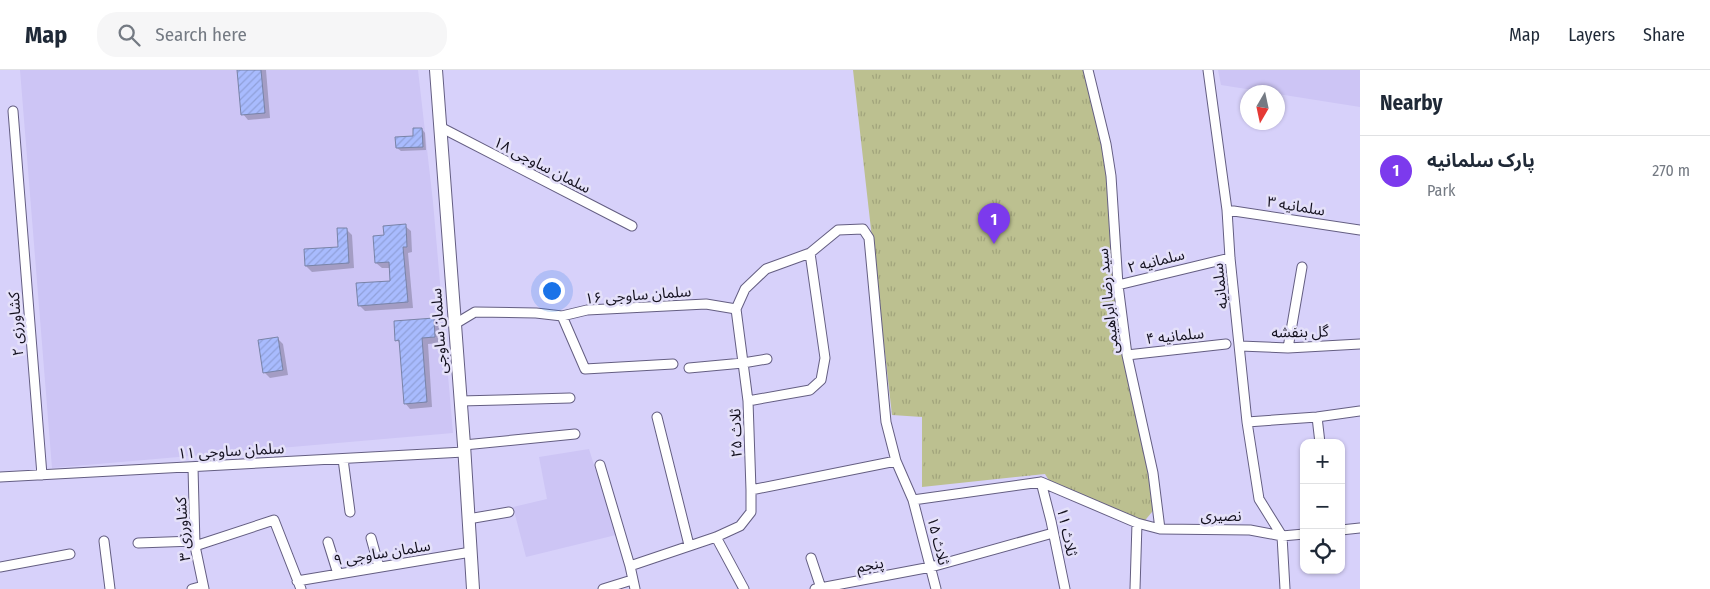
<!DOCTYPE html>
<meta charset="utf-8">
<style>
:root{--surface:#fff;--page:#f6f6f7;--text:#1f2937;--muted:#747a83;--line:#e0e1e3;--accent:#7c3aed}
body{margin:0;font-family:"Fira Sans Condensed","Noto Sans Arabic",sans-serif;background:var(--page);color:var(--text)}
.controls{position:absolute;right:15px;bottom:15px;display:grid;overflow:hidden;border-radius:10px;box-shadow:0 1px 4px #0004}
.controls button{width:45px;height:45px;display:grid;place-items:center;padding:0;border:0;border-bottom:1px solid var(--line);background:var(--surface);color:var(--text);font:25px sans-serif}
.compass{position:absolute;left:1240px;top:15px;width:45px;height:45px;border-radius:50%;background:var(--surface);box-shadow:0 1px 4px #0004;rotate:189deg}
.you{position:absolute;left:551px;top:220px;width:18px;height:18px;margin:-12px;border:4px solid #fff;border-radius:50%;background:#1a73e8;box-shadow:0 0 0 8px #1a73e833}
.badge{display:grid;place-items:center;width:32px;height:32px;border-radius:50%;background:var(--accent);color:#fff;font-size:16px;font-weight:700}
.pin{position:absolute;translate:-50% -41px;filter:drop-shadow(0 1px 2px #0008)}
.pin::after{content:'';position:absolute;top:26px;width:18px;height:15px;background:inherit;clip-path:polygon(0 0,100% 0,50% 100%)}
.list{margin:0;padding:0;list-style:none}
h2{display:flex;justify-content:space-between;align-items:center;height:65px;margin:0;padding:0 20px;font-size:21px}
h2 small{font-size:16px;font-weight:400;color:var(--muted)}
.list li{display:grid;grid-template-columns:32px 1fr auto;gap:15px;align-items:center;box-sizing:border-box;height:70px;padding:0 20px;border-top:1px solid var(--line)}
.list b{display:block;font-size:19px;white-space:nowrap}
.list p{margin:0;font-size:16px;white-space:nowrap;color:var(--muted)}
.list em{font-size:16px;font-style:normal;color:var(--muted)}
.icon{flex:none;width:28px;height:28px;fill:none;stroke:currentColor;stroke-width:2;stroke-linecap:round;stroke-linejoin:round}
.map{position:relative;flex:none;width:1360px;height:519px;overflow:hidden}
header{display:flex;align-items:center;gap:30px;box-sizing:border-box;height:70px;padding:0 25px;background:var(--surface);border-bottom:1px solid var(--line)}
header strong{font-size:24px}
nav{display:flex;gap:28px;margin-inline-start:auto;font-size:18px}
.search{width:350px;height:45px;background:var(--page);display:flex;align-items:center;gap:12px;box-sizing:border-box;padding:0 18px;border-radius:20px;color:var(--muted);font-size:19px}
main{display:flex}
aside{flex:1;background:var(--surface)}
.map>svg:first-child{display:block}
</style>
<header>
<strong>Map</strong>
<div class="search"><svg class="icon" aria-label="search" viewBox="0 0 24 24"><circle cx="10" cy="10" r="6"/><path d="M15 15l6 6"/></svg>Search here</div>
<nav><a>Map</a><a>Layers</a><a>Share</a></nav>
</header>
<main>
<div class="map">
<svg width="1360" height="519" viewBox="0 0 1360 519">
<defs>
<pattern id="park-tufts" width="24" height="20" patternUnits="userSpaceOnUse" patternTransform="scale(1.25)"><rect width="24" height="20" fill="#bcc090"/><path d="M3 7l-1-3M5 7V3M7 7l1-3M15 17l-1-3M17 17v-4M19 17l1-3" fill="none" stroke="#a1a47c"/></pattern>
<pattern id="building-hatch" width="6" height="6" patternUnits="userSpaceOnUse" patternTransform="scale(1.25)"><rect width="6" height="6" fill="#a8bbfe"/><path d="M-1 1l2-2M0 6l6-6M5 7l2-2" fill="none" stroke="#90a0d9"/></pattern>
</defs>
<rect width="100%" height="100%" fill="#d7d1fa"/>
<path fill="#cdc5f5" d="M20 0H418L433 132 453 363 52 398Z
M1218 0H1360V37L1221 15Z
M589 379 616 465 526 487 513 437 547 429 539 387Z"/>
<path fill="url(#park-tufts)" d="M853 0H1088L1108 88 1120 228 1157 436 1142 454 1053 417 1045 404 922 417V347L892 345Z"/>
<path fill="#0003" d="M239 0H266L270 48 248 50 243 44Z
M422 59 425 63 426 80 401 81 397 78 414 67Z
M405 156 411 161 412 182 408 183 413 238 365 241 359 235 392 212 391 198H382L376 193 386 167Z
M346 159 352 165 354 198 312 202 306 196 339 178Z
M433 249 439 255 440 273 428 274 432 337 410 339 405 333 401 275 397 270Z
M278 269 283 274 288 305 270 308 264 302Z"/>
<path fill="url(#building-hatch)" stroke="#7983a7" d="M237 0H261L265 43 241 45Z
M413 58H422L423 77 396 78 395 67 413 66Z
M406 154 407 177H403L408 232 358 236 356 213 390 211 389 192 375 193 373 166 384 165 383 156Z
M337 158H347L349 193 305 196 304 179 338 177Z
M434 248 435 267 422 268 427 332 404 334 399 270 395 271 394 251Z
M278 267 283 300 263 303 258 270Z"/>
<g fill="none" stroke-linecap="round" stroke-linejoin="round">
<defs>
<path id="street" d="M1088 0 1106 74 1111 106 1118 215 1127 285 1153 403 1160 459
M1208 0 1227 140 1230 188 1247 352 1259 429 1282 466 1285 519
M13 41 42 405
M440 57 632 156
M1227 140 1360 160
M1118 215 1230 188
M562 246 585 299 673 294
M455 254 475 242 536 243 562 246 587 240 706 234 736 239
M1240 276 1288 278 1360 274
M1288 278 1302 197
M1127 285 1226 274
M689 298 743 293 767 289
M460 331 570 328
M748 331 736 239 745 219 766 199 810 183 838 160 863 159 869 168 886 352 896 391 751 420
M657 347 689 475
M1317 347 1320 373
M1247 352 1317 347 1360 341
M464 375 575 364
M343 389 350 442
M896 391 913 430 936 519
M600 395 630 496
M193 397 195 476 204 519
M0 407 464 382
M1041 412 1051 451 1065 519
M913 430 1041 412 1137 453 1160 459 1250 460 1282 466 1304 464
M468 449 509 442
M1341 460 1360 458
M716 467 744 519
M371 468 379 497
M104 471 110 519
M328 472 338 504
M138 473 195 471
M195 476 274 450 301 519
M811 488 821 518
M0 497 70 484
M297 511 471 482
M192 519 203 516
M603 519 632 510
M635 519 630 496 716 467 740 456 751 442V420L748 331 810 320 821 310 825 288 810 183
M815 519 931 497 1053 463
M1135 519 1137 453"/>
<path id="secondary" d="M436 0 464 375 473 519"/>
</defs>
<use href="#street" stroke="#645e82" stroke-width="11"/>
<use href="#secondary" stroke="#645e82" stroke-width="14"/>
<use href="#street" stroke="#fff" stroke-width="9"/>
<use href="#secondary" stroke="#fff" stroke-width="12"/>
</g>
<g text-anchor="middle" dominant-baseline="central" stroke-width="5" stroke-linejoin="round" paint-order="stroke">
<g font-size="15" fill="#120f1d" stroke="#e4e0f9">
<text transform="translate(542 95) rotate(27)">سلمان ساوجی ۱۸</text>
<text transform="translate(1296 136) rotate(9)">سلمانیه ۳</text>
<text transform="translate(1156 191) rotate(-14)">سلمانیه ۲</text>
<text transform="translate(1220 216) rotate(-96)">سلمانیه</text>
<text transform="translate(638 225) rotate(-4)">سلمان ساوجی ۱۶</text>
<text transform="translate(1108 231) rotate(-96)">سید رضا ابراهیمی</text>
<text transform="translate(16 254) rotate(-94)">کشاورزی ۲</text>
<text transform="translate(439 261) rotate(-94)">سلمان ساوجی</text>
<text transform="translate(1300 262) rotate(-1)">گل بنفشه</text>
<text transform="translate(1175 266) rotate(-6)">سلمانیه ۴</text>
<text transform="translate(736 363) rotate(-92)">ثلاث ۲۵</text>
<text transform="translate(231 381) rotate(-3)">سلمان ساوجی ۱۱</text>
<text x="1221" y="446">نصیری</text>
<text transform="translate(183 459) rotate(-94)">کشاورزی ۳</text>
<text transform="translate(1067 462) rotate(78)">ثلاث ۱۱</text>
<text transform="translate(938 471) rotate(76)">ثلاث ۱۵</text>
<text transform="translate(382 483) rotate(-9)">سلمان ساوجی ۹</text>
<text transform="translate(870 495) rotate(-11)">پنجم</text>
</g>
</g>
</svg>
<div class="controls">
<button>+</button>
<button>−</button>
<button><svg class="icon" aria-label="locate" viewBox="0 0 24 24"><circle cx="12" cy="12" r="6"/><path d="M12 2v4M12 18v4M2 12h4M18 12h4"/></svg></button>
</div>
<svg class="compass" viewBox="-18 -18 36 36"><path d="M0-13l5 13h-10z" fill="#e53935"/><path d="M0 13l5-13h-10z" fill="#747a83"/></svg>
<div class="you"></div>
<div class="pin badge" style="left:994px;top:174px">1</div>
</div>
<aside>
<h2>Nearby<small></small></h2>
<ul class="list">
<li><span class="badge">1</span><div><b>پارک سلمانیه</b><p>Park</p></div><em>270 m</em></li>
</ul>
</aside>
</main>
